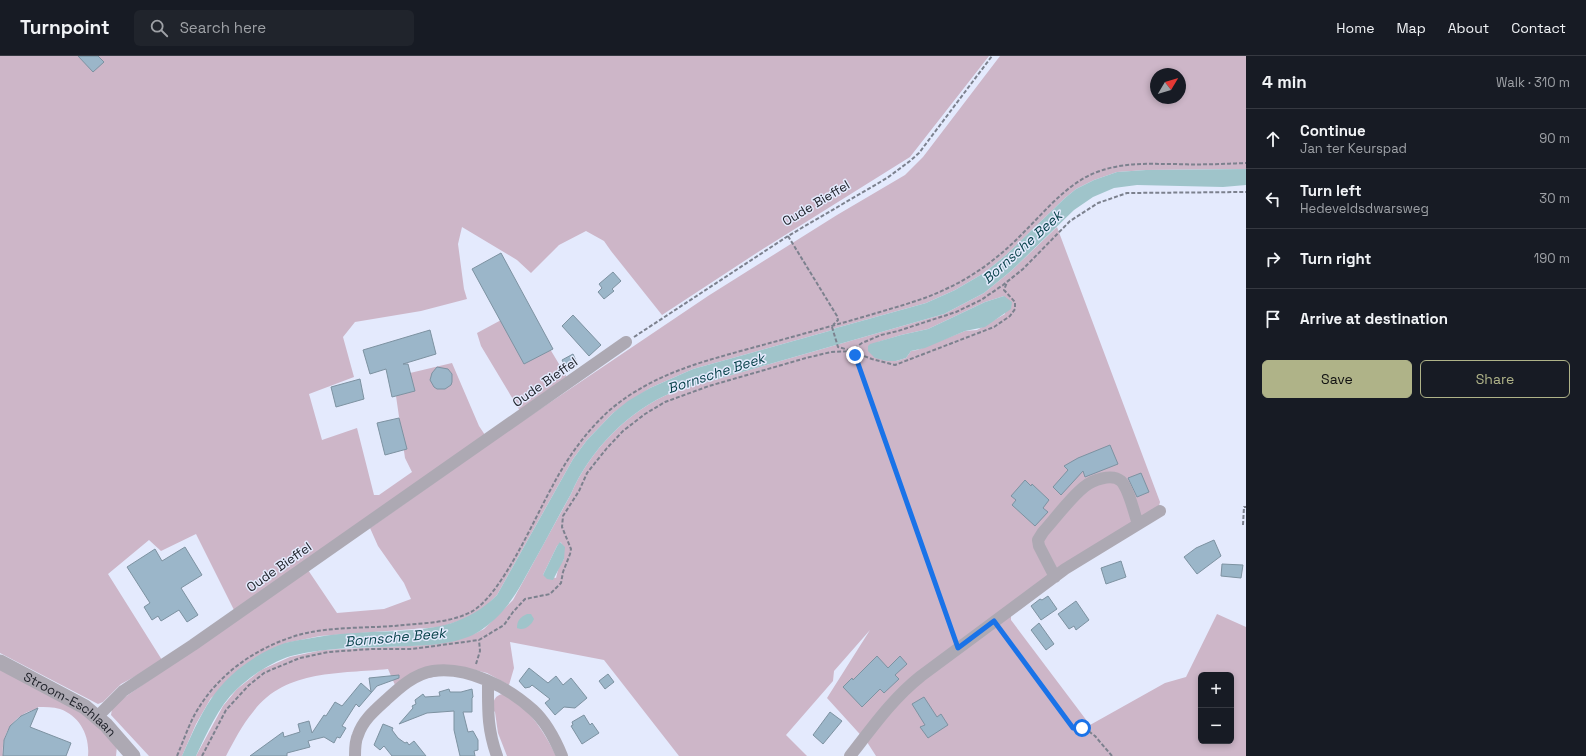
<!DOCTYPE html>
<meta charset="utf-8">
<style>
:root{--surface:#171b24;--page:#20242c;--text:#f1f3f6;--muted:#9ea1a6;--line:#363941;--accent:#afb388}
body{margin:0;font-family:"Space Grotesk",sans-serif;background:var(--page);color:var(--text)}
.controls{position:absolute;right:12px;bottom:12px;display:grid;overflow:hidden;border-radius:6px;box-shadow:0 2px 6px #0003}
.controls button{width:36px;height:36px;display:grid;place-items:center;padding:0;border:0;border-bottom:1px solid var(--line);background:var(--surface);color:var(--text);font:20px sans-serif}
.compass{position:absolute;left:1150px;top:12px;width:36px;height:36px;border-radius:50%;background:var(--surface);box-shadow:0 2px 6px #0003;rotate:52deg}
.stop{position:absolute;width:12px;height:12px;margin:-9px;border:3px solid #1a73e8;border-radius:50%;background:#fff}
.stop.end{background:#1a73e8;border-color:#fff;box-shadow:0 1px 4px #0008}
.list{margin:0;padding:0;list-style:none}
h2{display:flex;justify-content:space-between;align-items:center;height:52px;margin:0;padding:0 16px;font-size:17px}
h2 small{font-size:13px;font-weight:400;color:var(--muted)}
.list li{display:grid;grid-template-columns:26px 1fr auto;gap:12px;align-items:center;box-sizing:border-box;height:60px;padding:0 16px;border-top:1px solid var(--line)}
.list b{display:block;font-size:15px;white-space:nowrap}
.list p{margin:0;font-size:13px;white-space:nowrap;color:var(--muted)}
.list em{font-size:13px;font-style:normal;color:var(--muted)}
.actions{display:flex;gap:8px;padding:12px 16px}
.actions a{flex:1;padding:9px 0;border:1px solid var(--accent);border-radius:6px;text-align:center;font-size:14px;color:var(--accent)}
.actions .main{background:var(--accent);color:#111}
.icon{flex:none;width:22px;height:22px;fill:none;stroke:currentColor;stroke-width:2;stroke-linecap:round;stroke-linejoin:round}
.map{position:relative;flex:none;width:1246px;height:700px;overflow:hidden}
header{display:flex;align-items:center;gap:24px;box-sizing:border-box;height:56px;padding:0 20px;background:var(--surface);border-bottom:1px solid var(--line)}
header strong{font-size:19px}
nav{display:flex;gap:22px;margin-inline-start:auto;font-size:14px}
.search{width:280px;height:36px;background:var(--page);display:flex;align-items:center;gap:10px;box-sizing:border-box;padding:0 14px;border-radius:6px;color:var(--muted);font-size:15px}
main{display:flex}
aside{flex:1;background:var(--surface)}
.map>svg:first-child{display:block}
</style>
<header>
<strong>Turnpoint</strong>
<div class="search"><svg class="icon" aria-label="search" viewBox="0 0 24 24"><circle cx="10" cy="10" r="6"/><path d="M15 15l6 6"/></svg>Search here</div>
<nav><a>Home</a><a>Map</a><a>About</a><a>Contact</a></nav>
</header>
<main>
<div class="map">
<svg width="1246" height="700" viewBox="0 0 1246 700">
<rect width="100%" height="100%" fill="#e4eafd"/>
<path fill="#cdb6c8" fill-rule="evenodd" d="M0 0H989L910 101 755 198 662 259 611 195 604 185 586 175 559 189 531 217 517 204 462 171 458 188 464 233 467 243 421 255 355 266 343 281 354 321 309 338 322 384 357 372 374 439H379L412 416 405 402 396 340 412 333 410 317 452 307 479 370 485 379 234 554 196 478 161 495 149 484 108 518 162 604 147 614 121 628 103 646 98 648 0 597Z
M1000 0H1246V113L1146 114 1117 116 1094 124 1076 133 1065 142 1006 199 984 217 955 234 926 247 836 272 829 275 693 313 650 332 613 357 587 384 573 403 497 539 485 551 467 562 441 571 320 580 286 587 211 642 196 668 182 700H149L111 659 112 653 115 648 308 514 337 557 384 553 411 543 404 527 378 490 370 472 506 376 708 240 837 159 905 119 923 101ZM1156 18H1180V42H1156Z
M1057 171 1160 446 1156 461 1072 514 1011 560V564L1090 669 1165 627 1186 621 1217 558 1246 571V700H876L867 686 827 642 870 574 834 615 833 625 786 679 807 700H679L604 604 510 586 514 612 509 629 487 617 471 613 395 629 388 613C341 618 285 613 253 656 242 669 234 685 226 700H196L223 650 237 633 261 614 290 601 322 594 425 589 460 583 476 577 484 573 513 544 571 438C589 395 629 354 673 336 681 333 689 331 697 329L944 258 984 237 1011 215ZM1004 240 1005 258 977 274 965 275 917 294 911 295 906 302 896 305 878 286 901 279 928 273 985 246ZM561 486 564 503 559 510 556 522 543 519 557 490ZM1201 619H1231V685H1201Z
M520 254 541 278 568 323 520 355 481 290 477 277Z
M0 609 83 655 117 690 116 700H88C90 680 80 660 60 653 53 651 45 651 38 651L37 653C14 658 1 677 3 700H0Z
M503 638C525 645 547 680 556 700H507L498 677 495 656 492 653C493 645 495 639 503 638Z"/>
<path fill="#9fc4ca" d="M1246 113V129L1223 131 1137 129 1114 132 1093 141 1074 154 1011 215 984 237 944 258 697 329C689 331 681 333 673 336 629 354 589 395 571 438 559 459 548 481 536 502 520 530 511 552 484 572 465 587 435 589 412 590 372 592 330 590 291 600 272 606 252 619 237 633 218 651 207 677 196 700H182C191 680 199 661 211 643 228 617 257 597 285 587 292 585 299 584 306 583 336 577 367 576 397 575 437 573 468 568 497 539L573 403 587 384 613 357 628 345 650 332 693 313 829 275 836 272 926 247 955 234 984 217 1006 199 1065 142 1076 133 1094 124 1117 116 1146 114Z
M1004 240 1012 246 1011 253 985 271 965 275 925 292 911 295 906 302 896 305H887L875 302 868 295V290L870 288 901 279 928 273 985 246Z
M560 486 565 491 564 503 553 524 547 523 543 519 557 490Z
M527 558H531L534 563C531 570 524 575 517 572 517 565 520 561 527 558Z"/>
<path fill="#9bb6c9" stroke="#7d92a1" d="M78 0H98L104 6 93 16Z
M501 197 553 293 524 308 472 213Z
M613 216 621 225 612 233 614 235 604 243 598 236 602 232 599 228Z
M573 259 601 289 589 300 562 270Z
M430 274 436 298 403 308H408L415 335 392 341 386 313 370 318 363 294Z
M573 298 578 309 568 315 562 304Z
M437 311 448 313 452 318V326L451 329 445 333H437L434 331 430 324 432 317Z
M360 323 364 343 336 351 331 331Z
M399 362 407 393 385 399 377 367Z
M1110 389 1118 408 1085 421 1083 415 1061 439 1053 431 1068 414 1064 410 1078 402Z
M1141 417 1149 436 1137 441 1128 422Z
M1025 424 1031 430 1032 428 1049 444 1043 452 1048 456 1035 470 1012 449 1016 444 1011 440Z
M1214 484 1221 500 1197 518 1184 501 1196 492Z
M185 491 202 519 181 532 198 559 187 566 179 554 161 565 158 560 152 564 144 551 150 547 127 511 155 493 162 505Z
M1121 505 1126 521 1106 528 1101 512Z
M1222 508 1243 509 1241 522 1221 520Z
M1048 540 1057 553 1041 564 1031 550 1040 543 1042 544Z
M1076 545 1089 564 1076 574 1074 570 1069 573 1058 558Z
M1039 567 1054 588 1046 594 1031 574Z
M877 600 888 612 900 600 907 608 895 619 899 623 884 637 880 633 862 651 843 631 852 622 853 624Z
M529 612 548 627 556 620 563 629 571 622 587 642 575 652 564 651 555 659 545 647 550 643 532 629 530 631 525 632 519 625Z
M608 618 614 626 605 633 599 625Z
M399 619V622L377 630 359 651 356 648 342 670 346 672 340 682 337 681 334 687 324 681 308 685 310 691 287 697V700H250L283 676 284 681 300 676 298 668 309 665 312 677 324 659 326 660 335 646 342 650 361 627 371 636 369 622Z
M449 633 450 636H461L472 633 473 641 472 642V656H463L468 676 473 675 478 684V694L474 695 475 700H460L454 674V655L427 657 399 668 413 652 412 650 416 648 415 644 423 638 425 641 440 640 439 636Z
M924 641 937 661 941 658 948 669 928 682 920 671 925 669 912 648Z
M38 652 30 671 71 687 66 700H3L4 684 10 670 21 660Z
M830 656 842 665 823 688 813 679Z
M584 659 590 669 592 667 599 677 582 688 571 670 573 669 572 666Z
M383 668 393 672 392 674 398 682 405 687 407 686 409 689 414 685 426 700H392L384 690 380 694 374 689Z"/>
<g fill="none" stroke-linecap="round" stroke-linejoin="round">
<path stroke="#7c818e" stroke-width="2" stroke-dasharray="4 2" stroke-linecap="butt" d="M788 180 837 260 838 264 833 269
M832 271 838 291 849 294
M634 281 788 180 887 122 910 105 919 97 992 0
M851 295 855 299C887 393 921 487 954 581
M853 296 872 303 895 309 994 271 1010 260 1015 253V246L1004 234 1007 226
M1243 469 1244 451H1246
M1001 574 1073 672 1087 674 1095 680 1112 700
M476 608 480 595 479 584
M177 700C183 686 188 671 195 658 218 617 258 590 302 578 331 571 364 572 394 570 419 567 447 568 471 556 502 539 534 463 552 431 567 402 587 374 611 353 652 319 697 307 748 293 792 281 836 269 880 256 903 249 926 243 948 232 978 218 1003 198 1026 174 1047 153 1068 127 1097 116 1124 106 1146 108 1174 108 1198 109 1222 108 1246 107
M202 700 226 654 249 629 264 617 273 613 300 602 328 596 372 593H412L479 584 504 569 513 556 525 543 550 538 561 527 563 516 570 498 571 493 562 471 563 460 579 435 587 417 607 392 623 375 645 358 665 346 709 330 806 302 831 296 851 295 862 287 881 279 898 275 956 256 981 244 1003 229 1023 213 1070 165 1098 147 1127 137 1246 136"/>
<path stroke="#ada9b3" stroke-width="12" d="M1055 521 1039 490 1038 484 1043 476C1055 463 1070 442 1084 431 1092 424 1112 417 1121 425 1129 433 1134 457 1138 468
M488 625C488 653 487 672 497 700
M97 661 123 635 193 589 626 286
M355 700C355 693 355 685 358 679 363 664 375 654 386 644 399 632 414 618 433 615 467 610 508 631 533 654 546 666 555 683 562 700
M850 700C872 672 892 643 921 620L1065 513 1160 455"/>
<path stroke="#ada9b3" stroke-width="15" id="s1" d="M0 606 85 651 106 669 133 700"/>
</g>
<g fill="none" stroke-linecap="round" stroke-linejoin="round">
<path stroke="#1a73e8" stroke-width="5" d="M855 299C889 397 924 494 958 592L994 565 1073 672H1082"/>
</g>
<g text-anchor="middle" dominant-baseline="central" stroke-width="3" stroke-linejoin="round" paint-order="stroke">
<g font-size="13" fill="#1c1f27" stroke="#e4eafd">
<text transform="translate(816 147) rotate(-31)">Oude Bieffel</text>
<text transform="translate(545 326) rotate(-35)">Oude Bieffel</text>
<text transform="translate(279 511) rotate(-35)">Oude Bieffel</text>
<text stroke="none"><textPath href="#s1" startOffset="82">Stroom-Eschlaan</textPath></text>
</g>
<g font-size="14" font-style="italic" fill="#043f47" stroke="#e4eafd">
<text transform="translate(1022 191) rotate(-42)">Bornsche Beek</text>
<text transform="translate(716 317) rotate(-18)">Bornsche Beek</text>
<text transform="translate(395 581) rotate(-5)">Bornsche Beek</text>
</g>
</g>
</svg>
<div class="controls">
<button>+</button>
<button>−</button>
</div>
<svg class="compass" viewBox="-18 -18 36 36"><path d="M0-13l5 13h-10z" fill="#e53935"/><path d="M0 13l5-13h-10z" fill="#9ea1a6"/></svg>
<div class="stop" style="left:1082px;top:672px"></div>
<div class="stop end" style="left:855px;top:299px"></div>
</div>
<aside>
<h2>4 min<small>Walk · 310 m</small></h2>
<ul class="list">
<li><svg class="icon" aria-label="ahead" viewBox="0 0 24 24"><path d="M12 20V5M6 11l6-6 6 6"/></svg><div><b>Continue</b><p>Jan ter Keurspad</p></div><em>90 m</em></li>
<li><svg class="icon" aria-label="left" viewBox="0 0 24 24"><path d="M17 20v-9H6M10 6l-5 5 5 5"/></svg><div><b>Turn left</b><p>Hedeveldsdwarsweg</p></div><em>30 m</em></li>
<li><svg class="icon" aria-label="right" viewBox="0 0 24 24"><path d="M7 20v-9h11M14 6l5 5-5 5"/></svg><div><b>Turn right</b></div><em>190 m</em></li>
<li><svg class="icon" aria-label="arrive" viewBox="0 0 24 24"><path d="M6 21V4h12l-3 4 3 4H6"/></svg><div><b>Arrive at destination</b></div></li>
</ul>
<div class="actions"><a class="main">Save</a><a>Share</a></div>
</aside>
</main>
